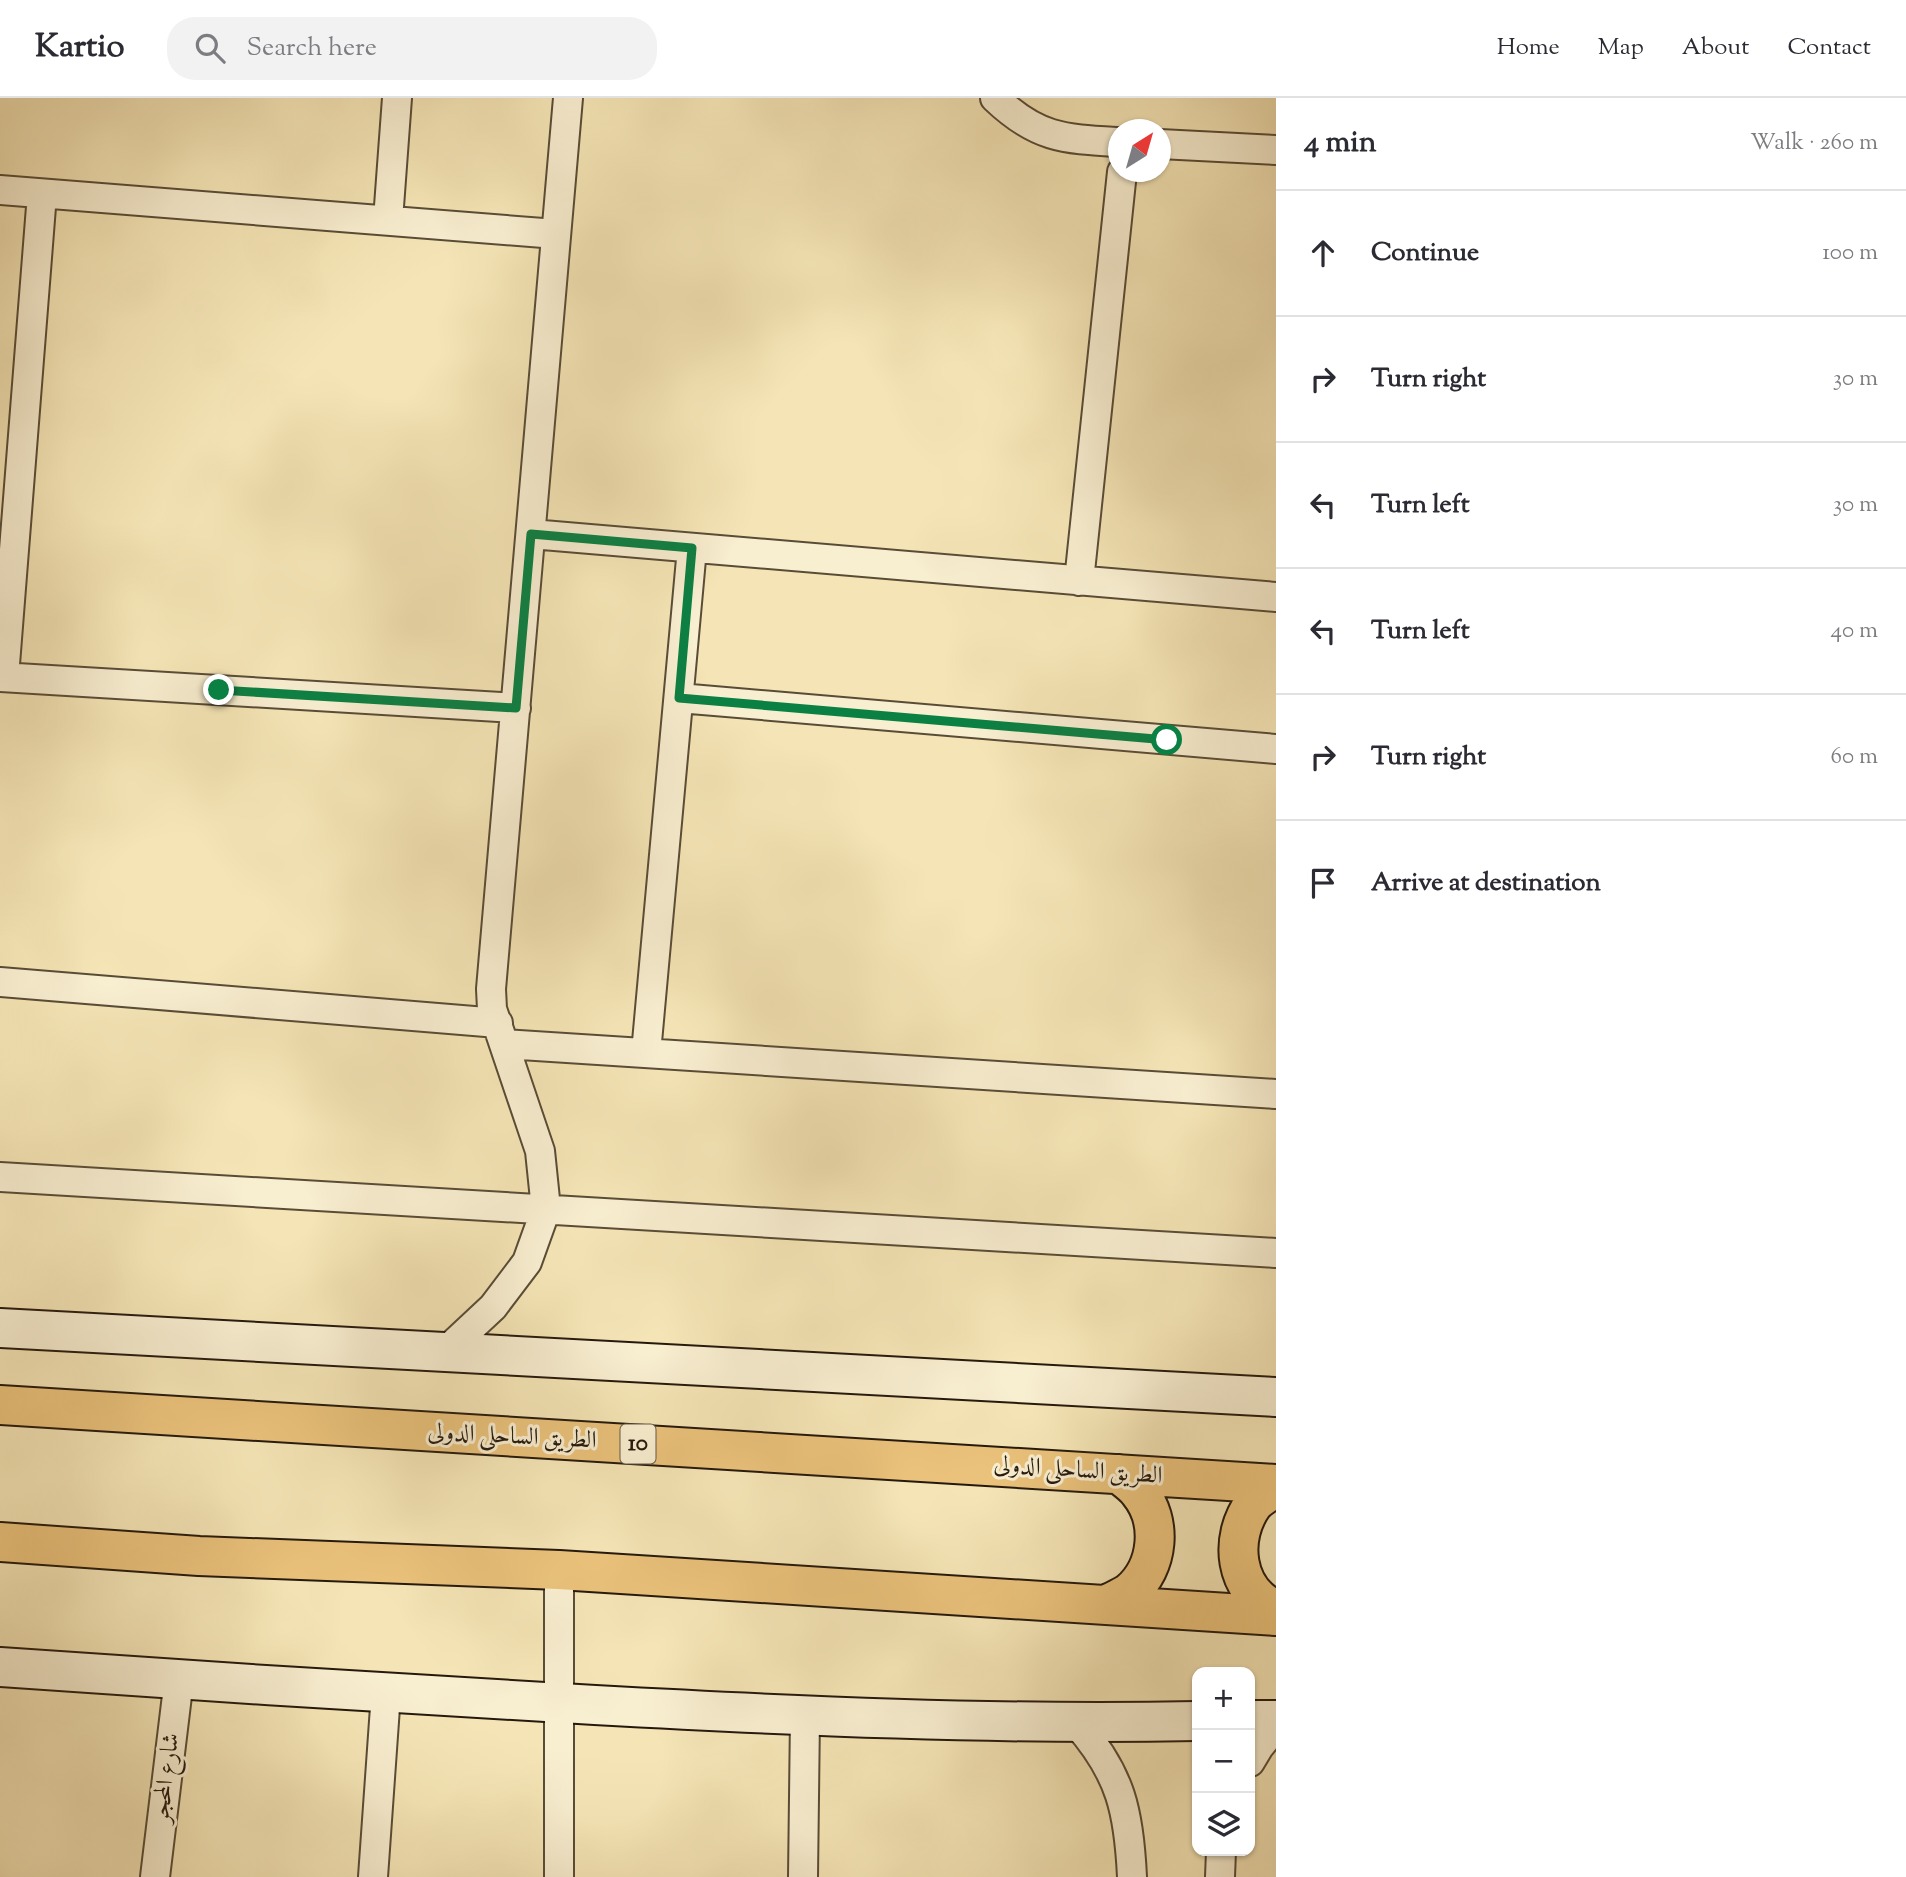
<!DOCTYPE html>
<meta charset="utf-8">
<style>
:root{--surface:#fff;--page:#f2f2f3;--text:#2b2b33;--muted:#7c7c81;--line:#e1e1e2}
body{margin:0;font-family:"Sorts Mill Goudy",Amiri,serif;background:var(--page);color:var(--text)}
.controls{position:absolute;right:21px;bottom:21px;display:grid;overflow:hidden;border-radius:14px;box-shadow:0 2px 5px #0004}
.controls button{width:63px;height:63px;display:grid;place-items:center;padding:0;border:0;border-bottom:2px solid var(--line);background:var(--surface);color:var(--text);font:35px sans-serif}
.compass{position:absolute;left:1108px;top:21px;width:63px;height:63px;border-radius:50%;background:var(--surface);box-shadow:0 2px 5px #0004;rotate:37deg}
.stop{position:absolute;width:21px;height:21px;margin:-16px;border:5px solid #0b8043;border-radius:50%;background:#fff}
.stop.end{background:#0b8043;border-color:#fff;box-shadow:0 2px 7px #0008}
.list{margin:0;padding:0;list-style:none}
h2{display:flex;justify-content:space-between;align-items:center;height:91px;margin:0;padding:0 28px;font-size:30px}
h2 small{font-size:23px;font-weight:400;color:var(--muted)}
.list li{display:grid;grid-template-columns:46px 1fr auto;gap:21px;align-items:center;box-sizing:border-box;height:126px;padding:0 28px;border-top:2px solid var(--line)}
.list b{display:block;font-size:26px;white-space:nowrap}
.list em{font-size:23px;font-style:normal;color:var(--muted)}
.icon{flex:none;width:38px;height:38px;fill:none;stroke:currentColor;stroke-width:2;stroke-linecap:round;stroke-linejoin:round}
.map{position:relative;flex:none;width:1276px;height:1779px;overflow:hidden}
header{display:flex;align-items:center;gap:42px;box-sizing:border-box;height:98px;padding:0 35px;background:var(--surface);border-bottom:2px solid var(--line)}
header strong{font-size:33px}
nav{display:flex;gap:38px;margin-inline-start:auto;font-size:24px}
.search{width:490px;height:63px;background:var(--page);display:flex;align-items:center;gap:18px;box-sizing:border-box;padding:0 24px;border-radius:28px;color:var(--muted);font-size:26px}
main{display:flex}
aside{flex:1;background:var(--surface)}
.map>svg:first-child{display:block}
</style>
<header>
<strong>Kartio</strong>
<div class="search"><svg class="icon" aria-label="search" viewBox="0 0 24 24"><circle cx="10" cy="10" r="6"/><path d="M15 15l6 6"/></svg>Search here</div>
<nav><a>Home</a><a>Map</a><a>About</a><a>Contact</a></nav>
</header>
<main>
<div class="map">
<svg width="1276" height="1779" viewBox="0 0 1276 1779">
<rect width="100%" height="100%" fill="#f5e5b6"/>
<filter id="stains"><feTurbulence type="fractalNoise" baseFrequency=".00286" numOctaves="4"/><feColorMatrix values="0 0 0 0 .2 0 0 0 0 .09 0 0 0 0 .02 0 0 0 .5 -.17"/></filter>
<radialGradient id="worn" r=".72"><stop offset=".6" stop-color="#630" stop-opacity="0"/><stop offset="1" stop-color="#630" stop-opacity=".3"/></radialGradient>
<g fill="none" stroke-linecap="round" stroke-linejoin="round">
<defs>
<path id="street" d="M995 0C1037 40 1063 41 1118 44
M1160 46 1276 52
M0 92 556 136
M388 122 397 0
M531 436 1276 499
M1079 483 1122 74
M0 579 516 610
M4 579 42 96
M679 600 1276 651
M0 884 498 925
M504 946 1276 996
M646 955 692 450
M0 1079 1276 1155
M447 1252 493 1209 527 1164 546 1111 540 1053 492 911 491 891 568 0
M1077 1626C1121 1676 1129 1714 1132 1779
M1250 1664 1259 1649 1276 1628
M155 1779 179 1581
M373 1779 386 1595
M559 1779V1472
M803 1779 805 1619
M1220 1779 1221 1753"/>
<path id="secondary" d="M0 1230 1276 1299
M0 1569C198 1583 397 1596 595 1607 796 1618 996 1627 1197 1623
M1250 1622H1276"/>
<path id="highway" d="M0 1307 1276 1386
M1276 1389C1269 1394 1260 1399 1254 1405 1228 1440 1234 1493 1276 1512
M0 1444 199 1458 559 1472 1276 1518
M1106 1507C1113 1503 1123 1499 1130 1494 1159 1469 1163 1423 1139 1394 1134 1387 1125 1381 1119 1376"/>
</defs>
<use href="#street" stroke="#594c37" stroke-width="32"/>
<use href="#secondary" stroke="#25190d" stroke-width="42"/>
<use href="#highway" stroke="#25190d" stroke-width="42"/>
<use href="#street" stroke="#f8eed0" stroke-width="28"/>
<use href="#secondary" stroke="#f8eed0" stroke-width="38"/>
<use href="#highway" stroke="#eac27b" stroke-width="38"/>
</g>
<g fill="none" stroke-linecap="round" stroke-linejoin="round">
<path stroke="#0b8043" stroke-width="9" d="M219 592 516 610 531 436 692 450 679 600 1167 642"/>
</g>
<g text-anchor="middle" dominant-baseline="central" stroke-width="6" stroke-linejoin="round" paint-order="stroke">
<rect fill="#f8eed0" stroke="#645948" stroke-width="2" x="620.5" y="1326.5" width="35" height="39" rx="5"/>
<g font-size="23" font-weight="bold" fill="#25190d">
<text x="638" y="1346">10</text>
</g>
<g font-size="24" fill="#25190d" stroke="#f8eed0">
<text transform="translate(512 1339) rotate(3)">الطريق الساحلى الدولى</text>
<text transform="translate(1078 1373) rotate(4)">الطريق الساحلى الدولى</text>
<text transform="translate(167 1680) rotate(-83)">شارع المحجر</text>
</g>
</g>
<rect width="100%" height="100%" filter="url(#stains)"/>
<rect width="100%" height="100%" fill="url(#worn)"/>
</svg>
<div class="controls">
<button>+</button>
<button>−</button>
<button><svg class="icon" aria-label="layers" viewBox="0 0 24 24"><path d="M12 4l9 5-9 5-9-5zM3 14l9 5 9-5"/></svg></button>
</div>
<svg class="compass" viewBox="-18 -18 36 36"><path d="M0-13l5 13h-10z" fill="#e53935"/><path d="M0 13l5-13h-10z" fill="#7c7c81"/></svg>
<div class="stop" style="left:1167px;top:642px"></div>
<div class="stop end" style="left:219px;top:592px"></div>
</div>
<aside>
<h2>4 min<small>Walk · 260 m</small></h2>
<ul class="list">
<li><svg class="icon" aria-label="ahead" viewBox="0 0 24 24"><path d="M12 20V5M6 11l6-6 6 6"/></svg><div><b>Continue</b></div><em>100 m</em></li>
<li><svg class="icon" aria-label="right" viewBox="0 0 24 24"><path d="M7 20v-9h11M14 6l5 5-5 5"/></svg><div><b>Turn right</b></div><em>30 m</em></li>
<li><svg class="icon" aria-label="left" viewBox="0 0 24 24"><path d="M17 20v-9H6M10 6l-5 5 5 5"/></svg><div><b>Turn left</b></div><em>30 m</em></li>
<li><svg class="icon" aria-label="left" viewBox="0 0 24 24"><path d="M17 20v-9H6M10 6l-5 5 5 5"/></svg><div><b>Turn left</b></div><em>40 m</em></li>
<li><svg class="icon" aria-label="right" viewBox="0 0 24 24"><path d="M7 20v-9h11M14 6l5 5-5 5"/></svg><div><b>Turn right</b></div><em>60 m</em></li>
<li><svg class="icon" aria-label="arrive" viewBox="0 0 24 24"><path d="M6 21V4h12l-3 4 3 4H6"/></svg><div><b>Arrive at destination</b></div></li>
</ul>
</aside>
</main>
